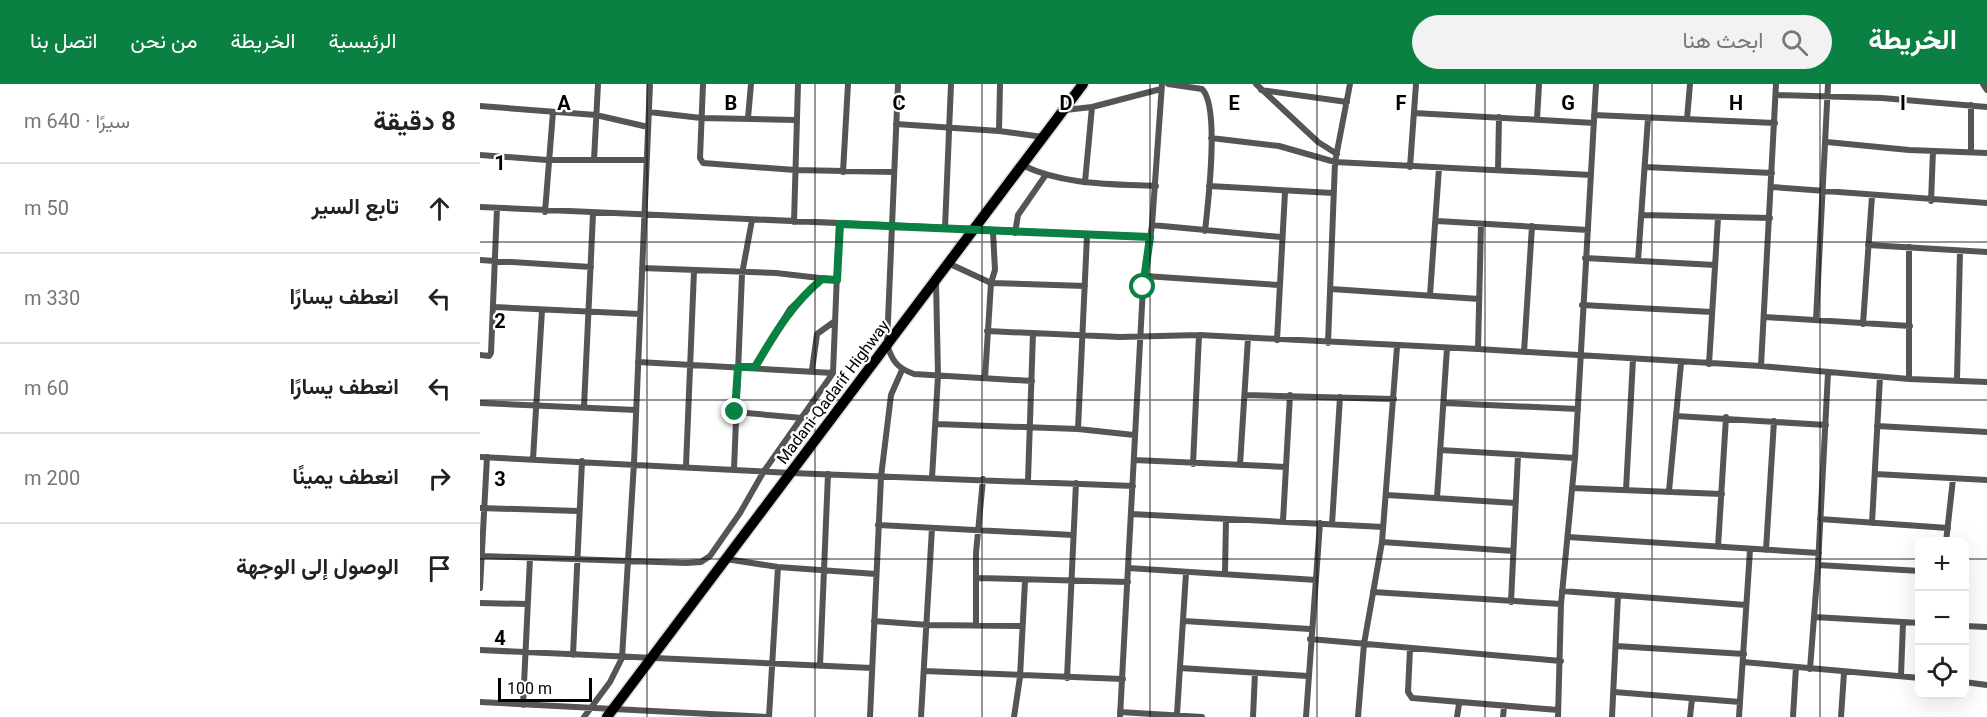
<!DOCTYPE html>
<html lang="ar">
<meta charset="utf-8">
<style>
:root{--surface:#fff;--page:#f2f2f2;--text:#222;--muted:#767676;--line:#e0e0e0;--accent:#0b8043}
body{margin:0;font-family:Roboto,Vazirmatn,sans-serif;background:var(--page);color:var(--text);direction:rtl}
.controls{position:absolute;right:18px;bottom:18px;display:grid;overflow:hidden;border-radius:12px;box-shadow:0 6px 24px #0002}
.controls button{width:54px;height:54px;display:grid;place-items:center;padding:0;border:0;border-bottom:2px solid var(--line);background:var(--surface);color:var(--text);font:30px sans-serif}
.scale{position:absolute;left:18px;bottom:15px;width:94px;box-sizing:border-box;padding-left:6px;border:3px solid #000;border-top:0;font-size:16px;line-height:21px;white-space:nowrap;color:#000;-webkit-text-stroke:4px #fff;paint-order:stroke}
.stop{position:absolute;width:18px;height:18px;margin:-14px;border:4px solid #0b8043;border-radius:50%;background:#fff}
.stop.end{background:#0b8043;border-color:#fff;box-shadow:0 2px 6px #0008}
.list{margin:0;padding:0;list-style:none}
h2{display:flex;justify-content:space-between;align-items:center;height:78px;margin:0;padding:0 24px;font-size:26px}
h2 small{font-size:20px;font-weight:400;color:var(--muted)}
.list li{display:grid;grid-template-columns:39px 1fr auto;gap:18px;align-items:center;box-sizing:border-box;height:90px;padding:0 24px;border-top:2px solid var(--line)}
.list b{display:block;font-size:22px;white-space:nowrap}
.list em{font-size:20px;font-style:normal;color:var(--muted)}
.icon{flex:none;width:33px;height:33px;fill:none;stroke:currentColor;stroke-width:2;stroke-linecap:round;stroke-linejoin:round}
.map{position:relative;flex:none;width:1507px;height:633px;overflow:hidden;direction:ltr}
header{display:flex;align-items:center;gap:36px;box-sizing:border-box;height:84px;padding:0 30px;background:var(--accent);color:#fff}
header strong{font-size:28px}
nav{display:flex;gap:33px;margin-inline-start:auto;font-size:21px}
.search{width:420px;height:54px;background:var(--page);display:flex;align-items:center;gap:15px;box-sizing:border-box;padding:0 21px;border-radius:33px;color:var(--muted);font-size:22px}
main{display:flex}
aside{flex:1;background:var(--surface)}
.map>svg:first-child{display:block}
</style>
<header>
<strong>الخريطة</strong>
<div class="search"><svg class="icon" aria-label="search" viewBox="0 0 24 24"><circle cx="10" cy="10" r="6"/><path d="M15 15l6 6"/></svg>ابحث هنا</div>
<nav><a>الرئيسية</a><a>الخريطة</a><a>من نحن</a><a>اتصل بنا</a></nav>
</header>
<main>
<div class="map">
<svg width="1507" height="633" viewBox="0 0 1507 633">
<rect width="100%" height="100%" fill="#fff"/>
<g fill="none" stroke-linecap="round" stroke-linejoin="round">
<defs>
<path id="trunk" d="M127 633 603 0"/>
</defs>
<use href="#trunk" stroke="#dbdbdb" stroke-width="13"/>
<path stroke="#555" stroke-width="6" d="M223 0 220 74 223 79 315 86 414 88
M418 0 407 260C412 277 417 284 434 290L552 297
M688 0 722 5C740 22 728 120 725 147
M776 0 838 58 857 70
M1503 0 1507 6
M781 6 867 18
M1296 11 1402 14 1507 23
M0 22 116 31 168 43
M585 26 612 23 681 5
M169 28 221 34 315 36
M934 29 1114 39
M1114 31 1295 39
M268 34 271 0
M1057 35 1059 0
M1207 35 1210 0
M416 40 519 47 563 53
M519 47 520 0
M731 54 799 62 855 78 1111 91
M1347 58 1429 66 1507 69
M1491 68V21
M0 71 67 76H165
M114 76 118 0
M542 81C583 101 630 100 676 102
M930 83 936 0
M1165 83 1292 89
M1018 86 1019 33
M363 88 368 0
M605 98 612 23
M729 102 853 109
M1292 103 1507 119
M1451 117 1453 67
M0 123 670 153
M65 128 73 28
M1163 131 1290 134
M957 137 1108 146
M314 138 318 0
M672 141 682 0
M465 144 471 0
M535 149 538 131 565 92
M1388 161 1507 168
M1105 174 1235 181
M0 176 111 183
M1158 177 1168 34
M468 179 511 199 605 202
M162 184 296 189 357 196
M665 192 799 201
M851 205 999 215
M950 211 959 84
M1102 221 1232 228
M14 223 160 230
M1285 233 1430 242
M1336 236 1348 0
M1383 240 1392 112
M507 247 640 253 719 251 998 265 1281 282 1429 295 1507 298
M797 256 805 108
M848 259 855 78 870 0
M998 265 1001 140
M1044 268 1052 142
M0 271 9 272 11 269 17 124
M158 278 353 289
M1229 280 1238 134
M1281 282 1296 0
M275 283 310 225 342 195
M332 286 337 250 355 237
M505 294 511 199 515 186 513 148
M1429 295V163
M1477 296 1480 167
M765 311 914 315
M0 319 156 326
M964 319 1098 325
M104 323 113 130
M255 328 322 334
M1196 332 1346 341
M456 340 598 345 654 351
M1397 342 1507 348
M598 345 607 152
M960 366 1095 374
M0 373 311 389 653 402
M53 375 62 226
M654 376 806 383
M713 380 719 251
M760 381 768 254
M206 382 214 187
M254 385 262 190 272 136
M1395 390 1507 396
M452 394 458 292 456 197
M548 396 553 249
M1092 404 1242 410
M1146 406 1153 275
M1189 407 1201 279
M907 411 1035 419
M957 414 967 264
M0 424 98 427
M651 430 903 443
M1340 435 1468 444
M803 437 810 311
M1392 439 1400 293
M852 440 860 313
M398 441 593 451
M1088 453 1339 469
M902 458 1033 467
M1466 458 1473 395
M1238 463 1246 333
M1286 466 1294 337
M3 472 206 479 221 478 230 472 260 429 284 387 353 289 359 140
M246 475 298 483 396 490
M1338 481 1440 487
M648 484 836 496
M745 489 746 435
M497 494 648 498
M0 504 7 373
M1082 507 1266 521
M893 508 1081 520
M1031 518 1038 371
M0 519 47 520
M1334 533 1440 539
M394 537 448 541 542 542
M704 537 830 545
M496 542V469L503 395
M1484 542 1507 543
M830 555 1081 577
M1136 562 1264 570
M930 565 928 608 932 614 1078 626
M0 566 392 584
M93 571 102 377
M1263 578 1440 594
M340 582 348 390
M700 584 828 592
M1330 585 1338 481 1348 289
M444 587 643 595
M1421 591 1423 539
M587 594 596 399
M1484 598 1507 601
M1134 608 1260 618
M0 618 288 633
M43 621 50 474
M640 628 722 633
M697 630 706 489
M104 633 130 598 142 574 154 379 170 0
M289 633 298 483
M390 633 401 393 411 311 422 286
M441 633 452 444
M534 633 540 593 545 497
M640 633 663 203 672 141 801 153
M773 633 775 589
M826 633 840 439
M878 633 884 560 902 458 917 263
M977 633 979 620
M1023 633 1024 623
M1078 633 1081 520 1095 374 1116 0
M1132 633 1138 511
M1210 633 1212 615
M1259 633 1270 466
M1313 633 1316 583
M1361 633 1364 589"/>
<use href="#trunk" stroke="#000" stroke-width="10"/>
</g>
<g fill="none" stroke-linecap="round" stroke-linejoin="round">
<path stroke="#0b8043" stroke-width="8" d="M255 328 258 283H275C296 248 311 221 342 195L357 196 360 140 670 153 663 203"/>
</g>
<path fill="none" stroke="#000" stroke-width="1.5" stroke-opacity="0.55" d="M167 0V633M335 0V633M502 0V633M670 0V633M837 0V633M1005 0V633M1172 0V633M1340 0V633M0 158H1507M0 316H1507M0 475H1440M1484 475H1507"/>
<g text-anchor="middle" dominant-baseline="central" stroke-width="4.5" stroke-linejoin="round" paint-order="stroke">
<g font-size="16" fill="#000" stroke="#fff">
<text transform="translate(353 308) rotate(-53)">Madani-Qadarif Highway</text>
</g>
</g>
<g font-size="20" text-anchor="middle" font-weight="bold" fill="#000" stroke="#fff" stroke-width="4.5" stroke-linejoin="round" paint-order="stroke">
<text x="84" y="26">A</text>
<text x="251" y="26">B</text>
<text x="419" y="26">C</text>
<text x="586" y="26">D</text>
<text x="754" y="26">E</text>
<text x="921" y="26">F</text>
<text x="1088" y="26">G</text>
<text x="1256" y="26">H</text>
<text x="1423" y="26">I</text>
<text x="20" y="86">1</text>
<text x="20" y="244">2</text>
<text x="20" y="402">3</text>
<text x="20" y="561">4</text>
</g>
</svg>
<div class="controls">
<button>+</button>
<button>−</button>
<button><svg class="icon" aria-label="locate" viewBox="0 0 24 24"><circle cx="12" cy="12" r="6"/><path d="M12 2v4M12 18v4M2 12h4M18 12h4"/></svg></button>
</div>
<div class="scale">100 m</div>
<div class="stop" style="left:663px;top:203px"></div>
<div class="stop end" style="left:255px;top:328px"></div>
</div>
<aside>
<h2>8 دقيقة<small>سيرًا · 640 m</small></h2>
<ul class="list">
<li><svg class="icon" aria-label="ahead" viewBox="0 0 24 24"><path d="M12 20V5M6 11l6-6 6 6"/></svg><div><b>تابع السير</b></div><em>50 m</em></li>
<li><svg class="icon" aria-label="left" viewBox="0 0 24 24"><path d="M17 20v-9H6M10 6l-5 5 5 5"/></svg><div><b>انعطف يسارًا</b></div><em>330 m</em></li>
<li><svg class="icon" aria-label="left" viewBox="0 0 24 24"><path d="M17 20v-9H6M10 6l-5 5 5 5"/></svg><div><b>انعطف يسارًا</b></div><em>60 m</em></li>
<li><svg class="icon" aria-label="right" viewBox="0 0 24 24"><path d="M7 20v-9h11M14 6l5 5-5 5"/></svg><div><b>انعطف يمينًا</b></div><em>200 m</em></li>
<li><svg class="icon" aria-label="arrive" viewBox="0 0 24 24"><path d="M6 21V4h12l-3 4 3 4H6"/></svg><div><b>الوصول إلى الوجهة</b></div></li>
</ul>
</aside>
</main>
